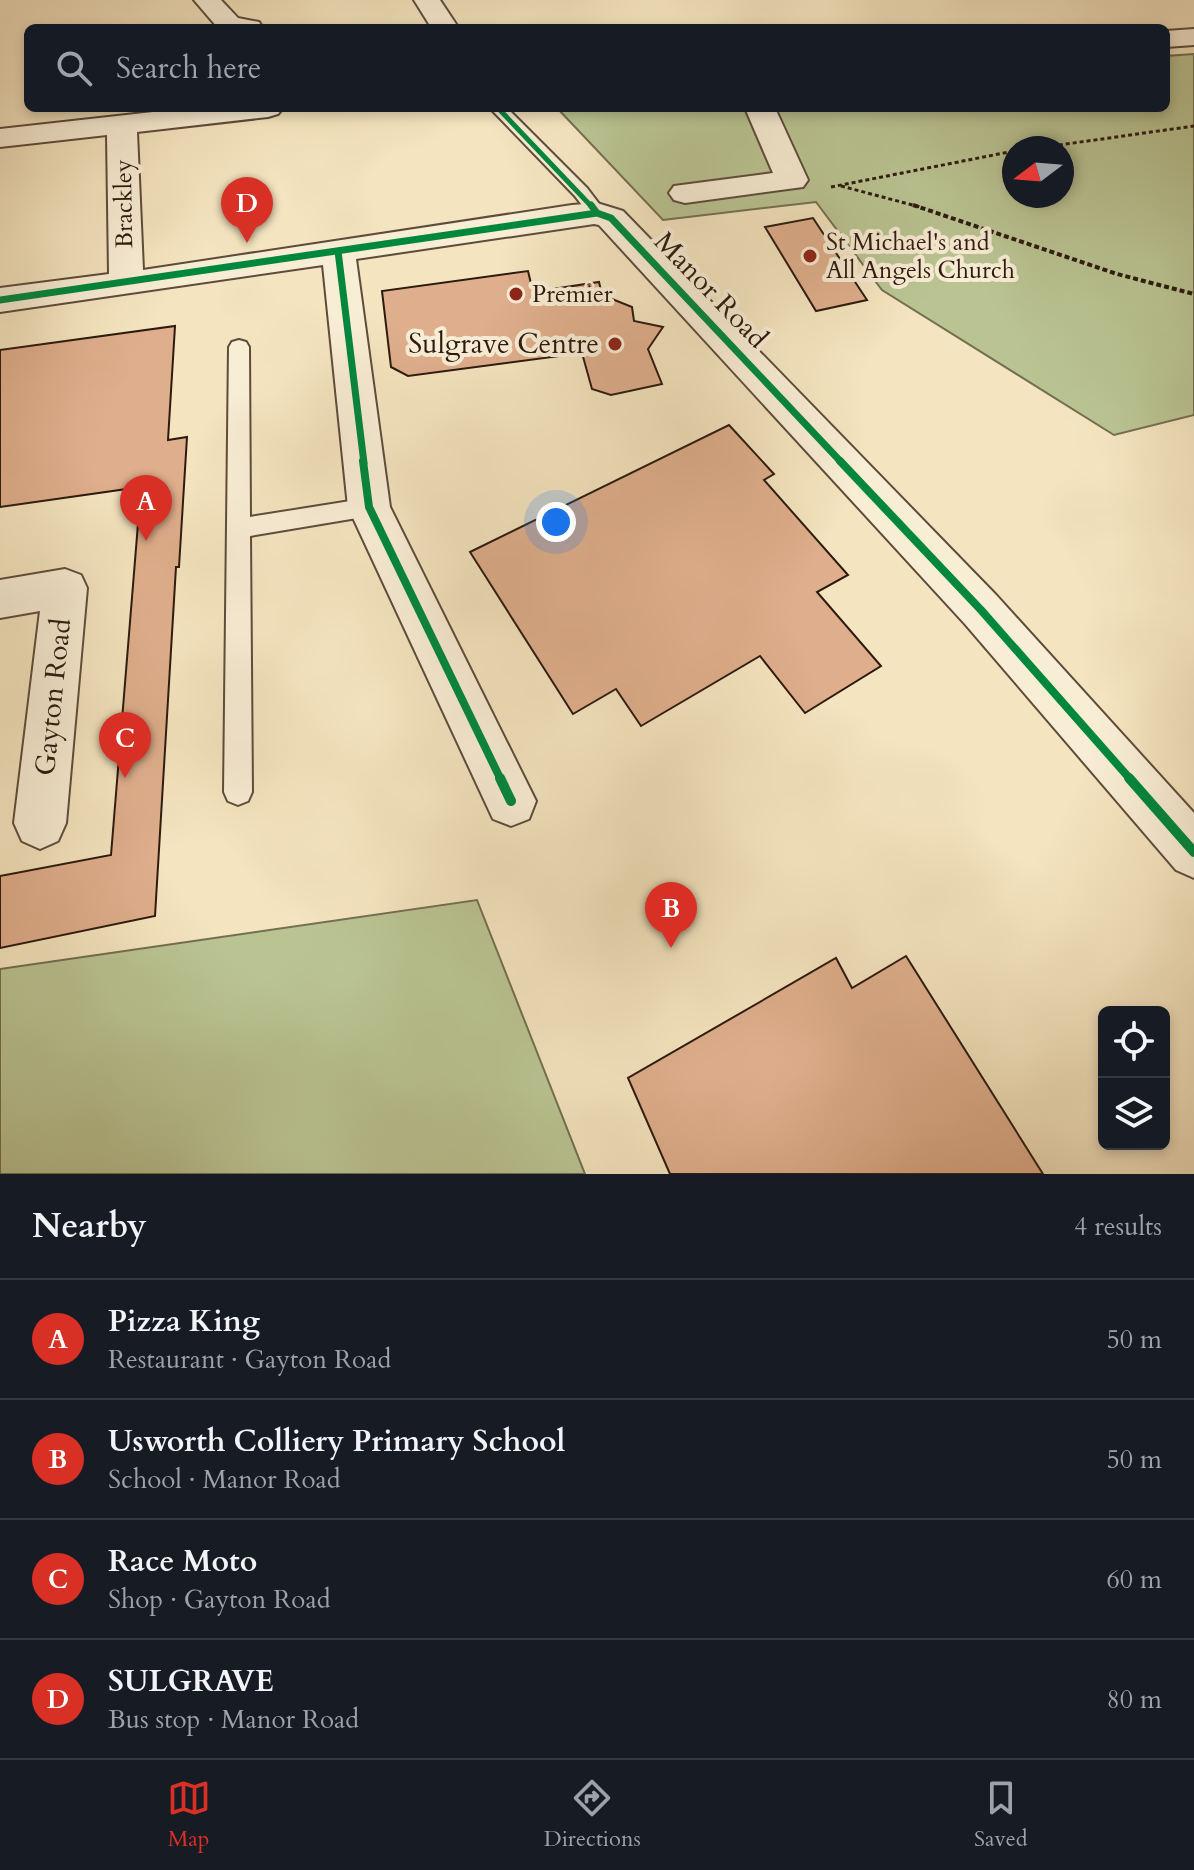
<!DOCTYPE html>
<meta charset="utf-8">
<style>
:root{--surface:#171b24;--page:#20242c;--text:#f1f3f6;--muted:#9ea1a6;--line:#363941;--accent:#d93025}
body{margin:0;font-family:Cardo,serif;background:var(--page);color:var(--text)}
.controls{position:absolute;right:24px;bottom:24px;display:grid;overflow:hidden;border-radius:12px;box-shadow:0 4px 12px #0003}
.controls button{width:72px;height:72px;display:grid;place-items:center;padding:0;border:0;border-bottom:2px solid var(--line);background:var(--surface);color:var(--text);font:40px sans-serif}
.compass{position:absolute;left:1002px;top:136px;width:72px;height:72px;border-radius:50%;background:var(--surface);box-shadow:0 4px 12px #0003;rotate:254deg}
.you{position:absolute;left:556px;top:522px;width:28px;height:28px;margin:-20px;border:6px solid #fff;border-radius:50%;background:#1a73e8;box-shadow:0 0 0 12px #1a73e833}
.badge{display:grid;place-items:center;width:52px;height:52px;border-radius:50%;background:var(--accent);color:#fff;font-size:26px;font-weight:700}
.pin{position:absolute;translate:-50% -66px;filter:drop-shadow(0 2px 4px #0008)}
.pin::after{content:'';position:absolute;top:42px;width:28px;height:24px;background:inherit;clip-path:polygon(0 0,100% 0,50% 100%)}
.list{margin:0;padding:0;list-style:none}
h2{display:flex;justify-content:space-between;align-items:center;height:104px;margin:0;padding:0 32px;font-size:34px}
h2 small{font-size:26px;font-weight:400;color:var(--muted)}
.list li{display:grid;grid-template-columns:52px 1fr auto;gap:24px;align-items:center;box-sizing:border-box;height:120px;padding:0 32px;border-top:2px solid var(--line)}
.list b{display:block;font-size:30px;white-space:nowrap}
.list p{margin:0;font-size:26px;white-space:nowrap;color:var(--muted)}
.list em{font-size:26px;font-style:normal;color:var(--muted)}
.icon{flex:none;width:44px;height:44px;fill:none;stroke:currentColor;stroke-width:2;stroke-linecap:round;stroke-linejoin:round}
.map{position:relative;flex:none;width:1194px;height:1174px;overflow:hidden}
.search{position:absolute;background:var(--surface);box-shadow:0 4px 12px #0003;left:24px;right:24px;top:24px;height:88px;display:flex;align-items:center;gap:20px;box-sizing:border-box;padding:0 28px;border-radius:12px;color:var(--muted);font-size:30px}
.sheet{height:584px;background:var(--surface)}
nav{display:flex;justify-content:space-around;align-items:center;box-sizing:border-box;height:112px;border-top:2px solid var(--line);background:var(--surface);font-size:22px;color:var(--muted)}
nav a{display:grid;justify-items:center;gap:4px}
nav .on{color:var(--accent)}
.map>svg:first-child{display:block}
</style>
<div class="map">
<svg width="1194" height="1174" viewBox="0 0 1194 1174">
<rect width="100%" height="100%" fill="#f4e4bf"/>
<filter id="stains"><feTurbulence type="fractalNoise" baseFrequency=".0025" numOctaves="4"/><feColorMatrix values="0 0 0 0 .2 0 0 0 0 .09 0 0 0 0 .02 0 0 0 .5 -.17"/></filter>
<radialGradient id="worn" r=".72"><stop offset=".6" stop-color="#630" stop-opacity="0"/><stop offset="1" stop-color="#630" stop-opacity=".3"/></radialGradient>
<path fill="#bac493" stroke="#736f51" stroke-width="2" fill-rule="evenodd" d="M1194 54V415L1114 435 882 290 816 202 663 220 557 108H1166V56ZM1014 148H1062V196H1014Z
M477 900 585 1174H0V969Z"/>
<path fill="#dfae8c" stroke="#2c1a0f" stroke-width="2" d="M813 218 867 300 816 311 765 227Z
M528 271 533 292 599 282 602 295 632 307 634 321 663 327 648 349 662 384 611 395 592 389 582 353 408 376 391 367 382 291Z
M175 326 168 440 187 437 179 567H176L155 916 0 948V876L111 855 141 487 0 507V350Z
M729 425 774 474 764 480 848 575 817 592 881 666 805 713 760 656 641 726 616 689 573 714 470 552Z
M906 956 1043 1174H670L628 1078 836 958 852 988Z"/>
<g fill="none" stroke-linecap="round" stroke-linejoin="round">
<defs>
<path id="lane" d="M490 108H507L587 188 606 213 603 217H591L575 196Z
M239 340 246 342 249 347 250 517 369 498 377 501 380 507 377 513 369 516 250 536 252 792 248 801 238 805 228 801 224 792 229 347 232 342Z"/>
<path id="street" d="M194 0H221L238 18 259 22 263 28H218Z
M414 0H440L458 27 427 28 429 24Z
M1194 29V45L1166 47V31Z
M189 108H283L278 114 268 117 137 132 143 270 572 205 597 203 623 211 997 596 1194 813V878L1176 870 965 624 599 225 594 224 356 259 390 507 536 801 529 819 511 826 493 819 348 507 323 265 0 312V288L109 274 107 135 0 147V129Z
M745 108H775L808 180 803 187 685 203 674 200 669 193 674 186 773 173Z
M65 569 81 575 87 588 66 823 58 841 40 849 22 841 14 823 40 611 0 618V580Z"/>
</defs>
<use href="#lane" stroke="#5e4c3b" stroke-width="4"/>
<use href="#street" stroke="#5e4c3b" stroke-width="4"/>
<path stroke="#2c1a0f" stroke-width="3" stroke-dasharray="4 3" stroke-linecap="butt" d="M1038 148 1194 126
M841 186 920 207
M831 187 1014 151"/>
<path stroke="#2c1a0f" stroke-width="4" stroke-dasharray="5 3" stroke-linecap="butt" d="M913 205 1117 274 1194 294"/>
<use href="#lane" fill="#f8edd5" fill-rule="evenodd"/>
<use href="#street" fill="#f8edd5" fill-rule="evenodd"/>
<defs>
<path id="cycleway-far3" d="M498 108 592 207"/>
<path id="cycleway-far2" d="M591 205 597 213
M338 251 364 463
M0 300 597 213 611 218 842 463"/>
<path id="cycleway-far1" d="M363 461 369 507 501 780
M840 461 981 610 1131 780"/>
<path id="cycleway" d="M500 778 511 801
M1129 778 1194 852"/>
</defs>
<use href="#cycleway-far3" stroke="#f8edd5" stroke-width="8"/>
<use href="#cycleway-far2" stroke="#f8edd5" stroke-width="11"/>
<use href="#cycleway-far1" stroke="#f8edd5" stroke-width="13"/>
<use href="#cycleway" stroke="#f8edd5" stroke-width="15"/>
<use href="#cycleway-far3" stroke="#00873e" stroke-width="5"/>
<use href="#cycleway-far2" stroke="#00873e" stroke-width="7"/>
<use href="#cycleway-far1" stroke="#00873e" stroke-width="8"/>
<use href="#cycleway" stroke="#00873e" stroke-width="10"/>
</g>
<g fill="#8f2418" stroke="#f8edd5" stroke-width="3">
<circle cx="810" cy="256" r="8"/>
<circle cx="516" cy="294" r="8"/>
<circle cx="615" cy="344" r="8"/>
</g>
<g text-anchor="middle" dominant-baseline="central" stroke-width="8" stroke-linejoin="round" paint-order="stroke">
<g font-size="24" fill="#2c1a0f" stroke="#f8edd5">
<text transform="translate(124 204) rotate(-91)">Brackley</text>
</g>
<g font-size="24" fill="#2c1a0f" stroke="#f8edd5" text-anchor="start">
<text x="826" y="242">St Michael's and<tspan x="826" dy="28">All Angels Church</tspan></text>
<text x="532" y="294">Premier</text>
</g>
<g font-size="28" fill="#2c1a0f" stroke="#f8edd5">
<text transform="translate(711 290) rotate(46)">Manor Road</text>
<text transform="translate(53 697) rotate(-84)">Gayton Road</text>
</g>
<g font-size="28" fill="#2c1a0f" stroke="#f8edd5" text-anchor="end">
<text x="599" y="344">Sulgrave Centre</text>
</g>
</g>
<rect width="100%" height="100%" filter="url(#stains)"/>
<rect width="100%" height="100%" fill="url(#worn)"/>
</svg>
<div class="controls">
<button><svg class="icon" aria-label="locate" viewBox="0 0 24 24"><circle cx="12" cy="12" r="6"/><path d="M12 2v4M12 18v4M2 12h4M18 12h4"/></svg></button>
<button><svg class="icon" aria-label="layers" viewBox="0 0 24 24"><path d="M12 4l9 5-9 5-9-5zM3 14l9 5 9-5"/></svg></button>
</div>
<svg class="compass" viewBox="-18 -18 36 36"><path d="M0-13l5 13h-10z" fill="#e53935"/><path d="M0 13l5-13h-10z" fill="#9ea1a6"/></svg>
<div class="you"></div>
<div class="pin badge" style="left:146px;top:541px">A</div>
<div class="pin badge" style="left:671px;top:948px">B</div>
<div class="pin badge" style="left:125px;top:778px">C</div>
<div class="pin badge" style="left:247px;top:243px">D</div>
<div class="search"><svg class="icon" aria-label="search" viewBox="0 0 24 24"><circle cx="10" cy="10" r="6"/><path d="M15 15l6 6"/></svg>Search here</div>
</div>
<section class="sheet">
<h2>Nearby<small>4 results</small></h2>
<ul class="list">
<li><span class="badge">A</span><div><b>Pizza King</b><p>Restaurant · Gayton Road</p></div><em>50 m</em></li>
<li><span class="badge">B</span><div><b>Usworth Colliery Primary School</b><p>School · Manor Road</p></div><em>50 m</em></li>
<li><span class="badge">C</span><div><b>Race Moto</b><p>Shop · Gayton Road</p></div><em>60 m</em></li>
<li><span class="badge">D</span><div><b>SULGRAVE</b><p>Bus stop · Manor Road</p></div><em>80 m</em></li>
</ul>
</section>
<nav>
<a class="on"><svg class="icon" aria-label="map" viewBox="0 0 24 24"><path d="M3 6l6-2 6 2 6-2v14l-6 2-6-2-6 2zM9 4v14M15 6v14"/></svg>Map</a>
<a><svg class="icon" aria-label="directions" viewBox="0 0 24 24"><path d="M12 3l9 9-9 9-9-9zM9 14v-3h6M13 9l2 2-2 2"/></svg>Directions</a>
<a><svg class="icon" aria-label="saved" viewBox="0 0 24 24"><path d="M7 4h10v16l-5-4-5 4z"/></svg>Saved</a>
</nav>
